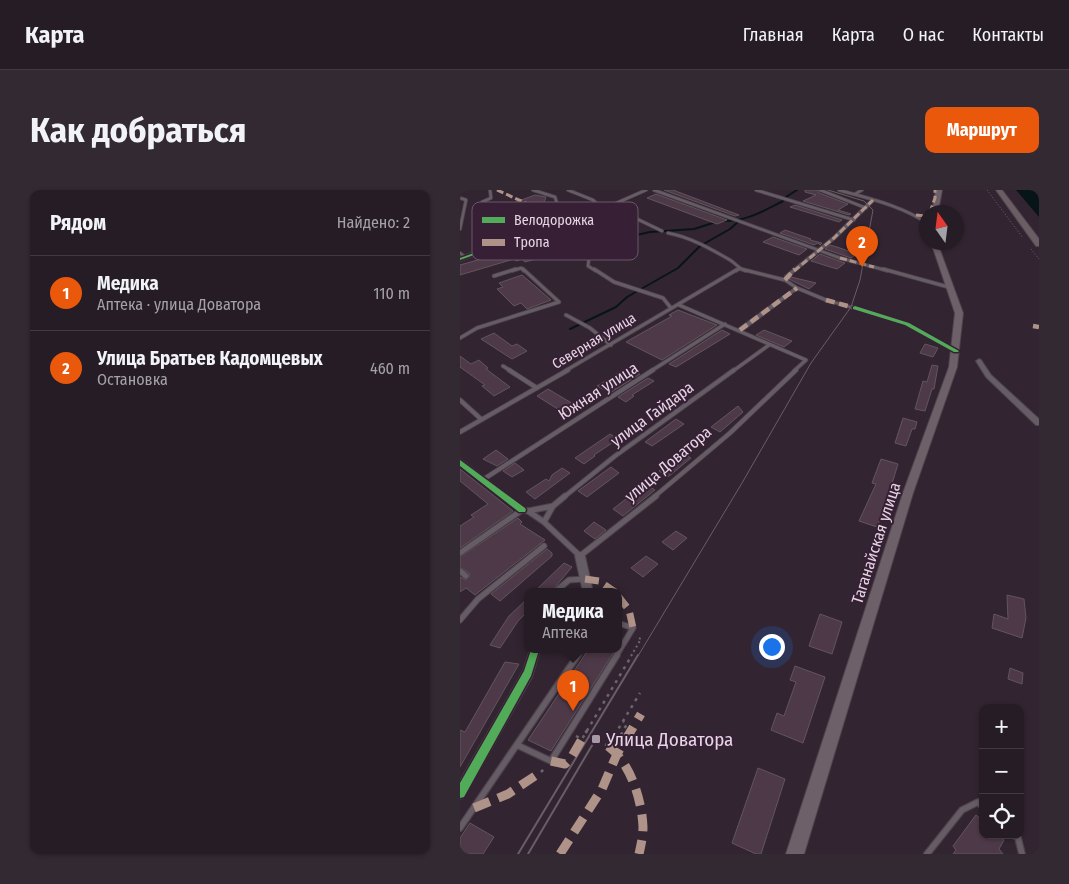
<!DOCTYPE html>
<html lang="ru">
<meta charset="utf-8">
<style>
:root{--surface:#261c25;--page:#322932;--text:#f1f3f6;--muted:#a4a1a7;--line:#423a42;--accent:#ea580c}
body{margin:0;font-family:"Fira Sans Condensed",sans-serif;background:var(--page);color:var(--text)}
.controls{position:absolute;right:15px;bottom:15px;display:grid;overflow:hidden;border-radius:10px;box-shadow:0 1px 4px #0004}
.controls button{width:45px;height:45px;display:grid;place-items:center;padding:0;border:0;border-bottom:1px solid var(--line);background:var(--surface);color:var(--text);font:25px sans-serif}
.compass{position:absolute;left:459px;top:15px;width:45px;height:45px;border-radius:50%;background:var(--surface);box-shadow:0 1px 4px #0004;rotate:346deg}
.you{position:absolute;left:311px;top:456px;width:18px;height:18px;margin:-12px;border:4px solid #fff;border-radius:50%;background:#1a73e8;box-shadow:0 0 0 8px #1a73e833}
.badge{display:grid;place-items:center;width:32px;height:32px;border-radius:50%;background:var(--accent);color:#fff;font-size:16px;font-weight:700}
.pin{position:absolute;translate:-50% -41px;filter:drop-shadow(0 1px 2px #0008)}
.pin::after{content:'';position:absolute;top:26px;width:18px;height:15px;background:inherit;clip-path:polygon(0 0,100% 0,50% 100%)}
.popup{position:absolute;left:64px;top:398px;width:98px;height:65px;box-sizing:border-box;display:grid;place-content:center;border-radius:10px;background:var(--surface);filter:drop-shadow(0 1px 4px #0005);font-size:16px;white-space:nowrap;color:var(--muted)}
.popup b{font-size:19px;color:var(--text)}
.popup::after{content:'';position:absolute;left:50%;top:100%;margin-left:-10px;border:10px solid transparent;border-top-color:var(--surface)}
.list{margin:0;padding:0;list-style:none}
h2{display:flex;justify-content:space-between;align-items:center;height:65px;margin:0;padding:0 20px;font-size:21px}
h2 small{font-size:16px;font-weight:400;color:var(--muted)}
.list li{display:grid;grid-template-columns:32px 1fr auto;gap:15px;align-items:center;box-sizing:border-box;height:75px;padding:0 20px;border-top:1px solid var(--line)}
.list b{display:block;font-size:19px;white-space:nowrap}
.list p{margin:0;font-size:16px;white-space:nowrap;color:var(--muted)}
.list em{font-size:16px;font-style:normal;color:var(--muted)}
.icon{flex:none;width:28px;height:28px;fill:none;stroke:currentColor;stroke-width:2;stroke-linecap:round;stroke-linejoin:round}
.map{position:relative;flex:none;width:579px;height:664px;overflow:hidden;border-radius:10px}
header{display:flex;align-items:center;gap:30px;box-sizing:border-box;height:70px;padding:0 25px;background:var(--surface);border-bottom:1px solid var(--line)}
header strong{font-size:24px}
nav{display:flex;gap:28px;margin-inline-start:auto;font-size:18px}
.intro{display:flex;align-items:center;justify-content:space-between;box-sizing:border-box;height:120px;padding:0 30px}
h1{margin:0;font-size:35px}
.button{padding:12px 22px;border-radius:10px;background:var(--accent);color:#fff;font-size:18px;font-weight:700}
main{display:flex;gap:30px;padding:0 30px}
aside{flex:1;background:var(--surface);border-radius:10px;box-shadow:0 1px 4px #0004}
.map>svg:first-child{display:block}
</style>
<header>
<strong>Карта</strong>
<nav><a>Главная</a><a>Карта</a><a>О нас</a><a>Контакты</a></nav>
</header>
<div class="intro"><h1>Как добраться</h1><a class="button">Маршрут</a></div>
<main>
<aside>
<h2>Рядом<small>Найдено: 2</small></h2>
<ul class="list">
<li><span class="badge">1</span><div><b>Медика</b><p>Аптека · улица Доватора</p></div><em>110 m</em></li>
<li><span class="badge">2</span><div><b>Улица Братьев Кадомцевых</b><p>Остановка</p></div><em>460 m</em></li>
</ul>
</aside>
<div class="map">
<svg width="579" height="664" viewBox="0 0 579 664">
<rect width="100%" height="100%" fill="#322531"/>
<path fill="#081518" d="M556 0H579V27Z"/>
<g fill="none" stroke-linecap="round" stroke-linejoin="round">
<path stroke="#081518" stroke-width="2" d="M262 31C288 31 301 22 323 11V9L337 0
M159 49 190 42 234 39 256 32
M110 139 156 117 167 107 218 78 240 56 270 39 279 31"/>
</g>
<path fill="#4e3948" stroke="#61555e" d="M204 0H213L279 25 275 26Z
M345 0H357L359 3 388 14 378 20 391 24 389 25 343 11 356 5 345 2Z
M196 4 267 30 257 34 187 8Z
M75 5 86 7 75 36 44 38 51 22 40 18Z
M335 15 382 30 379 32 330 17Z
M120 39 158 67 156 70 136 61 133 62 132 58 112 41Z
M325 40 351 49 350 50 362 53 360 55 358 53 354 55 320 43Z
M106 46 111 47 127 61 126 63 110 68 102 62 65 72 62 69 56 71 54 69 0 85V75L84 51 81 50 91 47 94 49Z
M313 47 347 59 339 65 303 52Z
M370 55 377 57 397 64 391 68 365 59Z
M360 64 379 71 385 73 377 79 351 71Z
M62 85 91 110 67 119 61 113 54 116 37 99 43 97 39 93Z
M331 87 356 93 349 99 329 89Z
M218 120 257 135 202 170 166 152 212 126 209 125Z
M262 140 270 144 216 177 209 174Z
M304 140 332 151 324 157 296 145Z
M34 143 52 156 57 154 67 161 52 169 21 149Z
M465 154 478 158 473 167 460 163Z
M0 166 11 174 19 170 28 178 26 179 50 197 34 206 22 196 25 195 0 177Z
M472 175 478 176 474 199H472L465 221 455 219 463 191 467 192Z
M168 177 180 184 150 203 137 196Z
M188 188 194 191 172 205 174 206 166 212 158 207Z
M88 199 110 212 115 216 104 223 77 206Z
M278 216 283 222 260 242 251 237Z
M443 228 457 232 455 239H452L446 256 435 253Z
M216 229 224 234 192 256 185 252Z
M150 244 158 249 134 265 135 266 124 274 115 268Z
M36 260 48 269 37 276 23 269Z
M222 263 231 268 208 287 199 281Z
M421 269 438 274 427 310H428L417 337 399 331 416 294 412 293Z
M55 273 64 280 52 287 43 281Z
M151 277 159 283 127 307 118 301Z
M102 278 110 283 75 309 66 302 86 289 89 291 92 285Z
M0 279 53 321 0 358V336L14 327 11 325 28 314 0 291Z
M185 294 195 300 163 326 153 319Z
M58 328 62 332 60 334 85 350 15 405 6 398 0 402V387L6 390 10 386 9 383 0 377V367Z
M134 332 146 340 135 349 124 341Z
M216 341 227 348 213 360 202 352Z
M87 359 92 363V366L40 411 31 404Z
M186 366 198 374 183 387 171 378Z
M104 373 112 377 91 402H74Z
M547 405 564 409 566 428 562 448 532 438 534 424 548 429Z
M68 408V421L58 431 40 458 30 455 49 426Z
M360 424 382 432 372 464 349 456Z
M128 460H155L91 561 68 550Z
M45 472 59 474 0 577V540L5 542Z
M335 476 365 487 343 553 311 540 317 523 324 526 336 492 330 490Z
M550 478 563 483 562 494 548 489Z
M298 578 325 589 301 664H296L272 653Z
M516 625 523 631V645H538L544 650 539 659 543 664H493L496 660 493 656Z
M10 633 34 647 23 664H0V648Z"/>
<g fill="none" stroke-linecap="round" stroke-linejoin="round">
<defs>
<path id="service-far4" d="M30 0 31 8 22 12 20 16 39 25 41 29 36 42 42 54
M73 0 95 7 103 33
M108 0 133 10 138 15 128 25
M194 0 380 68
M296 0 394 30
M360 0 406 18
M379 0C410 9 440 15 467 33
M395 4 402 0
M0 8 6 10 0 39
M152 15 186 0
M142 20 173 27 202 41
M95 36 102 42 112 44 130 60 128 76 136 81
M208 43C230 47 251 59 270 70 277 74 278 79 286 81
M0 63 5 67
M414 77 428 81
M52 81 61 78 64 81
M276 81 279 79"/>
<path id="service-far3" d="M134 79 154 92 203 108 211 118
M281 79 325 90 337 98 366 110
M423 79 492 98
M34 86 56 79
M219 115 346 170 334 181
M106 125 130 138 151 155
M0 148 17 138 99 112 63 79
M43 176 51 181
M105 181 278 79
M191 181 265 134
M273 181 309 155"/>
<path id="service-far2" d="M49 180 77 198
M0 210 21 229
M0 242 108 180
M24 289 193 180
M104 307 155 266 274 180
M194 307 270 243 336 180"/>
<path id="service-far1" d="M68 321 84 332 120 366 196 306
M84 332 93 316 105 306
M0 363 62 320 68 321 93 316
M0 381 6 386
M95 402 109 390 125 389
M0 430 18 409 84 356
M117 466 121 460
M156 466 173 438 158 433"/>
<path id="service" d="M57 555 91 571 157 465
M0 638 118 465
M554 645 558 648 562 664
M467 664 502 620 518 612 523 617"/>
<path id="pedestrian" d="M412 9 415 10 375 49 328 87 326 91H324L325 86 373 47Z
M379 67H381L416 77 413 78 379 69Z
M336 97 339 98 282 141H278V139Z
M365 109H367L397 118 394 119 365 111Z"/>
<path id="minor" d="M150 14 154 15 0 71V67Z
M393 117H397L449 133 499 161 498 162H494L445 135 393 119Z
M519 169 521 170 531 185 579 229V235H576L526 187 516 171Z
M0 269 65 318 66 320 65 322H59L0 276Z
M120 362 123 363 125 366 133 402H123L115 366 117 363Z
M70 460H80L72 487 4 607 0 609V591L63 481Z"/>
<path id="secondary" d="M476 0H482L478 22H472Z
M471 52H477L503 123 497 177 453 303 344 664H326L443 303 489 177 495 123Z"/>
<path id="primary" d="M536 0H542L579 49V56H576Z"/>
</defs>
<use href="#service-far4" stroke="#4e434c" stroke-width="4"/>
<use href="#service-far3" stroke="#4e434c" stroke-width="4.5"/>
<use href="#service-far2" stroke="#4e434c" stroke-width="5.5"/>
<use href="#service-far1" stroke="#4e434c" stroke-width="7"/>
<use href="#service" stroke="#4e434c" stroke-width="8"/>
<use href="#pedestrian" stroke="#4e434c" stroke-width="2"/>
<use href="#minor" stroke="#4e434c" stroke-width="2"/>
<use href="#secondary" stroke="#4e434c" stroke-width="2"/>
<use href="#primary" stroke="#4e434c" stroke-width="2"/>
<path stroke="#6e656d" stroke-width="1" stroke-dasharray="1 2" stroke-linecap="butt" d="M527 0 563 48
M571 59 579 69"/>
<path stroke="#6e656d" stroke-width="2" stroke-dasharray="2 3" stroke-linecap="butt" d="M171 466 181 449 176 447"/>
<path stroke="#6e656d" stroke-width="2.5" stroke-dasharray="3 5" stroke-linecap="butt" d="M125 541 148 556 180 503
M116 546 122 549 172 465
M153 559 167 534 163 531
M81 582 86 577"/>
<use href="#service-far4" stroke="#665c65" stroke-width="2.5"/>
<use href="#service-far3" stroke="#665c65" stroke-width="3"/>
<use href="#service-far2" stroke="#665c65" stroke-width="4"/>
<use href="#service-far1" stroke="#665c65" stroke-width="5"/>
<use href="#service" stroke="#665c65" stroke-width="5.5"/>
<use href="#pedestrian" fill="#665c65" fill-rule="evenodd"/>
<use href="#minor" fill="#665c65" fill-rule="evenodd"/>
<use href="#secondary" fill="#6e6069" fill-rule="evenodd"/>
<use href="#primary" fill="#6c5c64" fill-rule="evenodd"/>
<path stroke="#685e67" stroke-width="1" d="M178 466 282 293 351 173 391 117 400 90 413 20 404 11 368 0"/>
<path stroke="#685e67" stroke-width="2" d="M58 664 178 465
M68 664 134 552"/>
<path stroke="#af9288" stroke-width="3" stroke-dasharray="7 3" stroke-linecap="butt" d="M37 0 83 21 84 25
M470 22 475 8V0
M456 25 467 26
M84 30V25L99 24
M380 68 414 77
M334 81 374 48 413 10"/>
<path stroke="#af9288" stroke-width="4.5" stroke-dasharray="9 4.5" stroke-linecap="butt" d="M325 90 335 79
M366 110 395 118
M573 136 579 137
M280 140 337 98"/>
<path stroke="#af9288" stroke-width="7" stroke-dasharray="14 7" stroke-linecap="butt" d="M125 389 139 391 155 402
M158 406 169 420 173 438"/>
<path stroke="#af9288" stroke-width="9" stroke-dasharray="17 9" stroke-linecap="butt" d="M148 556C170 572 182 610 183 637 183 646 181 655 179 664
M91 571 105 574 111 568 122 549
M14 618 48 604 81 582
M100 664 142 599 157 564 181 524"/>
<defs>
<path id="cycleway" d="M151 14 154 15 0 70V68Z
M395 116 449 133 499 161 498 162H494L445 135 393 119V117Z
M0 270 65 318 66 320 65 322H59L0 276Z
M71 460H79L71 486 4 607 0 608V593L64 481Z"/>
</defs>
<use href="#cycleway" stroke="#372035" stroke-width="3"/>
<use href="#cycleway" fill="#51ab58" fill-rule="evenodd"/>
</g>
<rect fill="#a698a5" stroke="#372035" stroke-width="2" x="131" y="544" width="10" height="10" rx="2.5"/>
<g text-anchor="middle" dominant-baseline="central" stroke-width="4" stroke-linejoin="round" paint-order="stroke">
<g font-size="14" fill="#e5d6e3" stroke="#372035">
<text transform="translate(134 151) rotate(-31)">Северная улица</text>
</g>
<g font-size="16" fill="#e5d6e3" stroke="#372035">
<text transform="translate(138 201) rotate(-33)">Южная улица</text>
<text transform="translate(192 224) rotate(-36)">улица Гайдара</text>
<text transform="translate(208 274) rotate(-40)">улица Доватора</text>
<text transform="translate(416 353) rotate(-72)">Таганайская улица</text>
</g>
<g font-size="19" fill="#e5d6e3" stroke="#372035" text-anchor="start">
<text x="146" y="549">Улица Доватора</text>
</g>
</g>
<rect x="12" y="12" width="166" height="58" rx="8" fill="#372035" stroke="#6b5769" stroke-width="1"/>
<rect x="22" y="27" width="23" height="6" fill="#51ab58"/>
<rect x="22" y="49" width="23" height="7" fill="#af9288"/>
<g font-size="14" fill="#e5d6e3">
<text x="54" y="35">Велодорожка</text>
<text x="54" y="57">Тропа</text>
</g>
</svg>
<div class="controls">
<button>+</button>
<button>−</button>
<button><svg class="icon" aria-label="locate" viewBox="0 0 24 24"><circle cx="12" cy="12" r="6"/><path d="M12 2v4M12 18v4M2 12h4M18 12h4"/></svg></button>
</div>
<svg class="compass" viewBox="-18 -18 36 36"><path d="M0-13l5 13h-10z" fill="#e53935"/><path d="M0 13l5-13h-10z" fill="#a4a1a7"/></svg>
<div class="you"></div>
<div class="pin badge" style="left:113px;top:521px">1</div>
<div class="popup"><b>Медика</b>Аптека</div>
<div class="pin badge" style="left:402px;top:77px">2</div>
</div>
</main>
